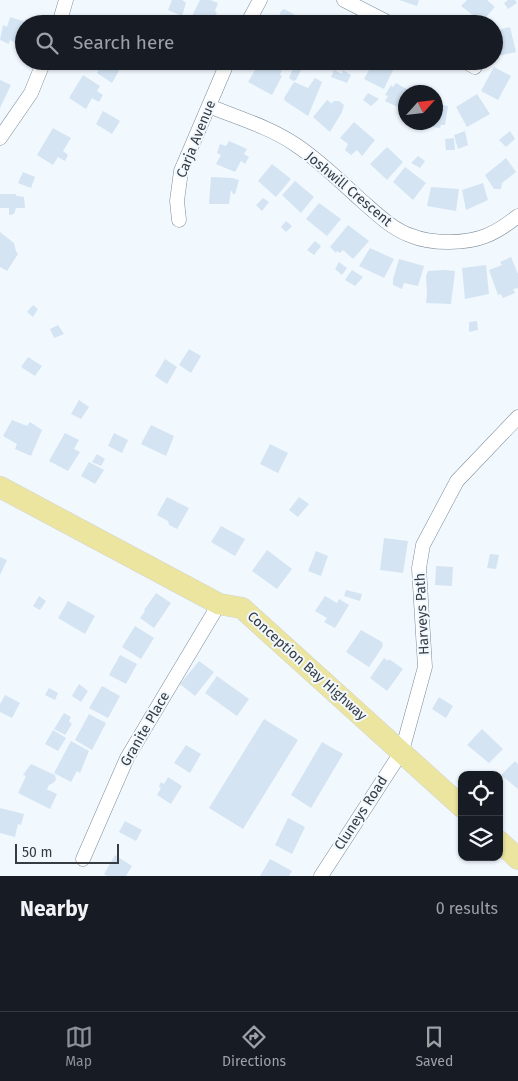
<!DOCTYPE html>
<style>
:root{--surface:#171b24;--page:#20242c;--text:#f1f3f6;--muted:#9ea1a6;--line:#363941;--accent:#8c9099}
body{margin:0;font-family:"Fira Sans",sans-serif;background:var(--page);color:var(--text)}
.controls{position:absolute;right:15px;bottom:15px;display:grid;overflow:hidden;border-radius:10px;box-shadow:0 1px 4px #0004}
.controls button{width:45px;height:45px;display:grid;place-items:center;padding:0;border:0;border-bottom:1px solid var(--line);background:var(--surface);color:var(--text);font:25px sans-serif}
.compass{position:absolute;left:398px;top:85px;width:45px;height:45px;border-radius:50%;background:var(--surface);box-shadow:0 1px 4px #0004;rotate:63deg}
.scale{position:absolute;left:15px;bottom:12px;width:104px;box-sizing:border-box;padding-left:5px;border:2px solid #363c42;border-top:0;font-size:14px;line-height:18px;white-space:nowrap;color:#363c42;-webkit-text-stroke:4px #f1f8fe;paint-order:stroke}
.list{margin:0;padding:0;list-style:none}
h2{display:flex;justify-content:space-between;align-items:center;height:65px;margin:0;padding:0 20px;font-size:21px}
h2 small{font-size:16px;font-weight:400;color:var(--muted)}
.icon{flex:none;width:28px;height:28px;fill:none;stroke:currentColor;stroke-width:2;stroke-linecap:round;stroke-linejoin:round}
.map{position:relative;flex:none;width:518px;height:876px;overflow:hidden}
.search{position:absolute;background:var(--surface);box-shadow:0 1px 4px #0004;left:15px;right:15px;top:15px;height:55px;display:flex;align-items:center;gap:12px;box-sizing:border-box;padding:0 18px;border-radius:28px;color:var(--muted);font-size:19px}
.sheet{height:135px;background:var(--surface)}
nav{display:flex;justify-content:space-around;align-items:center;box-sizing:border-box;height:70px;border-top:1px solid var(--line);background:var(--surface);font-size:14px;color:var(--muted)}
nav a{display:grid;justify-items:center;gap:2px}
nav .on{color:var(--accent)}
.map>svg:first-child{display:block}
</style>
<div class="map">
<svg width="518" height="876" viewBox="0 0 518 876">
<rect width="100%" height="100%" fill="#f1f8fe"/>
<path fill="#d4e4f3" d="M172 0H182L186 3 182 16 168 10Z
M200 0H210L218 3 215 11 217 13 210 24 191 18Z
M399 0H419L417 6Z
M467 0H487L495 7 480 24 473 18 474 16 461 6Z
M508 0H515L517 3 508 9 504 3Z
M284 9 307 21 306 24H276L281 11Z
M10 17 29 23 24 24V38L21 45 10 40 9 44 0 40 3 25 7 27Z
M510 27 516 52 494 57V31Z
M104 61H107L120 69 112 83 97 73Z
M312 61H326L320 70 309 66Z
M374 61H378L394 68 384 89 364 79Z
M267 63 282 69 280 75 282 76 272 95 248 82 258 65 265 68Z
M294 66 301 70 296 80 293 81 289 78Z
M494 67 511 76 498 100 481 91Z
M334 70 342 74 343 70 351 75 347 83 331 77Z
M83 75 100 86 97 91 103 95 99 102 92 98 86 109 69 98Z
M315 78 322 82 308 116 285 101 284 98 294 82 308 88Z
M0 80 11 85 0 108Z
M396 83 412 92H406V111L385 101 388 96 385 95 391 85 393 87Z
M368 93 379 99 371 106 363 100Z
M477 94 490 114 467 127 456 107Z
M327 100 336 106 332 103 334 101H339L344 105 342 112 330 132 313 117Z
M436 104 448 106 445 125H441L440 128 426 126V122H436Z
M103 111 120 121 112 134 96 124Z
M354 122 375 140 362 156 357 150 351 155 345 150 348 144 340 138Z
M53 128 71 138 63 151 68 155 65 161 58 157 53 165 37 155Z
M465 131 468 145 458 149 454 135Z
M510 131 515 139 506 147 499 140Z
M454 138 455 150H446L445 139Z
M229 141 247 149 244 154 249 157 245 164 241 161 235 172 216 164 221 155 217 153 220 144 226 146Z
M387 147 403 162 387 180 370 164Z
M418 156 425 161 420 168 411 163Z
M506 158 516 172 502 183 501 189H494L485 175Z
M272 164 291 179 276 197 258 181Z
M405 167 426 183 413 200 393 182Z
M23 172 35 177 31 188 18 183Z
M211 177 232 178 239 180 235 194H233L231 190 229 204H209Z
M295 181 314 197 301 213 282 195Z
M483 183 488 200 466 210 462 190Z
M431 187 459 189 456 211 427 206Z
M0 194H15L17 196 24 197 25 208H16L14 214 9 215V208H0Z
M263 198 269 202 262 211 256 205Z
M319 203 341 219 327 236 306 219Z
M286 221 292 226 286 232 281 227Z
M348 225 369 241 353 259 343 250 340 253 337 251 336 253 330 247Z
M0 232 14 243 16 251 18 254 7 271 0 267Z
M315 241 321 246 314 255 307 250Z
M370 248 394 259 384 278 359 266Z
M511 257 518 274V288L513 289 515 293 503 298 501 294 498 295 489 270 502 265 500 262Z
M399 259 424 266 418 286 404 283 402 289 393 285V279Z
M339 262 347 268 342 275 335 269Z
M486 265 489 294 465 299 462 268Z
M352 270 363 277 355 286 345 280Z
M444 270 455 271 451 304 426 303 427 294 426 276 428 271Z
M33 305 38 309 33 317 27 312Z
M477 321 478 330 469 332V322Z
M58 325 64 334 54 338 50 329Z
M189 349 201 356 191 373 179 365Z
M28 357 42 366 35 376 21 367Z
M165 359 177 367 167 384 155 376Z
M79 400 89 407 81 419 71 414Z
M12 420 27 426 30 422 42 430 31 456 15 449 17 444 3 436Z
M151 425 174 436 166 456 141 444Z
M65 433 79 440 74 449 80 452 68 471 49 461Z
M114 433 128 440 122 453 108 446Z
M270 444 288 453 278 473 260 464Z
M97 454 105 459 101 466 92 462Z
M89 462 104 470 95 484 81 476Z
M167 497 189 508 177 529 169 525 168 521 157 515Z
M299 497 309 504 298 517 289 510Z
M221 526 245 539 235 556 211 542Z
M384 538 408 541 403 573 380 570Z
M267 550 292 569 277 589 252 571Z
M316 551 328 556 321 576 308 571Z
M490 554 499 555 496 569 487 568Z
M0 557 7 560 0 575Z
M436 566 453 567 452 586 435 585Z
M346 590 362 594 360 601 344 596Z
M156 593 171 603 154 628 140 618 145 611 144 610Z
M39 596 46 601 40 610 33 606Z
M325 596 337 603 339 599 349 605 335 628 324 622 327 618 315 611Z
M68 601 95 616 85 634 58 618Z
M135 626 154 638 141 659 122 647Z
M361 630 382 642 383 646 369 667 346 652Z
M120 655 137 664 126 684 109 675Z
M384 658 388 661 389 659 403 669 387 691 370 678Z
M199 661 214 672 195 696 180 684Z
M217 676 249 699 237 716 205 693Z
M79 684 88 691 81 702 72 696Z
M102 686 120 696 108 718 89 708Z
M49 688 58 693 55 700 45 695Z
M5 695 20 703 12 718 0 712V704Z
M439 697 453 706 446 718 432 709Z
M64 713 71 717 69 721 72 724 65 735 54 729Z
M89 714 106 723 92 750 75 740Z
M264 719 298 740 243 829 209 808Z
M482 729 503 749 489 763 467 745Z
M53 730 66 738 58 751 45 744Z
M71 741 89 751 80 773 77 771 71 782 54 773Z
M322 742 343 754 311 808 291 795Z
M186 745 201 754 190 773 174 763Z
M515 761 518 764V789L501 775Z
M31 764 55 775 56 780 53 783 49 785 47 789 44 788 57 794 50 809 18 793 26 776 23 775Z
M168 777 182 786 171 804 157 795 161 788 159 787 161 782 164 784Z
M0 808 24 814 21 825 18 824 15 837 0 833Z
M288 818 305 827 292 854 275 845Z
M125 821 142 830 136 841 119 832Z
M115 855 132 866 126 876H107L104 874Z
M270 859 292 871 289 876H260Z"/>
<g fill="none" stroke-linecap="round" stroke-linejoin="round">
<defs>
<path id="minor" d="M344 0 391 24
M59 24 66 0
M247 24 260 0
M464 61 475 67
M209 106C238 118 270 127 296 145 320 161 341 182 362 201 377 214 393 230 412 236 424 241 436 242 449 242 479 242 495 234 518 216
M0 138 31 93 44 61
M179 220 177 201 181 171 228 61
M83 859 127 758 219 604
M321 876 402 751 425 667 419 568 423 545 457 481 518 417"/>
<path id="primary" d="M0 487 219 604 242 608 462 807
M499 841 518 859"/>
</defs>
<use href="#minor" stroke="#7c8b98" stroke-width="15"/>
<use href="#primary" stroke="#d3d4d5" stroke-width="22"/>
<use href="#minor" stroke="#fff" stroke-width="14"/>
<use href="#primary" stroke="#ebe59f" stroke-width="21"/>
</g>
<g text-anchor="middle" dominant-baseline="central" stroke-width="4" stroke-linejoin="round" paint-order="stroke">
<g font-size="14" fill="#363c42" stroke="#f1f8fe">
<text transform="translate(196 139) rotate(-68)">Carja Avenue</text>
<text transform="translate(349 189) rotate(40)">Joshwill Crescent</text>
<text transform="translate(422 614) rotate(-93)">Harveys Path</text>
<text transform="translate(307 666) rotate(42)">Conception Bay Highway</text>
<text transform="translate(145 729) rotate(-60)">Granite Place</text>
<text transform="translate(361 813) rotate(-57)">Cluneys Road</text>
</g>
</g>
</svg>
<div class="controls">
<button><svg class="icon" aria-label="locate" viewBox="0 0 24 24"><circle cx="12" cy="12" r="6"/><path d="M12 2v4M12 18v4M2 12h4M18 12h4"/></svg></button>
<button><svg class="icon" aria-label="layers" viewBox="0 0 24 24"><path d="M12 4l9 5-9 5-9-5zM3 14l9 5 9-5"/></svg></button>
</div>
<svg class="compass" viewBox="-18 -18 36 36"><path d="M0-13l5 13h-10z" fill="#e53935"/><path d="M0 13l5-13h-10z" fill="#9ea1a6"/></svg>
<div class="scale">50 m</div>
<div class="search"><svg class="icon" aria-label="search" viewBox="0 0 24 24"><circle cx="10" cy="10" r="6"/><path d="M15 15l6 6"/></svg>Search here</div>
</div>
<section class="sheet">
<h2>Nearby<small>0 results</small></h2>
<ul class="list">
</ul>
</section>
<nav>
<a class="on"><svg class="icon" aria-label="map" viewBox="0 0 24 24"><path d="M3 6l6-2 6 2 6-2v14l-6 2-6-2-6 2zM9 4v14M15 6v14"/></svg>Map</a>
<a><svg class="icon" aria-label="directions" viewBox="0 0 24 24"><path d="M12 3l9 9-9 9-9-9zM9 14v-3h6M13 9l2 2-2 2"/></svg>Directions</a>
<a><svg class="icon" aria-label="saved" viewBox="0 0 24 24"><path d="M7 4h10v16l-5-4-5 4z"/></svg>Saved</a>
</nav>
